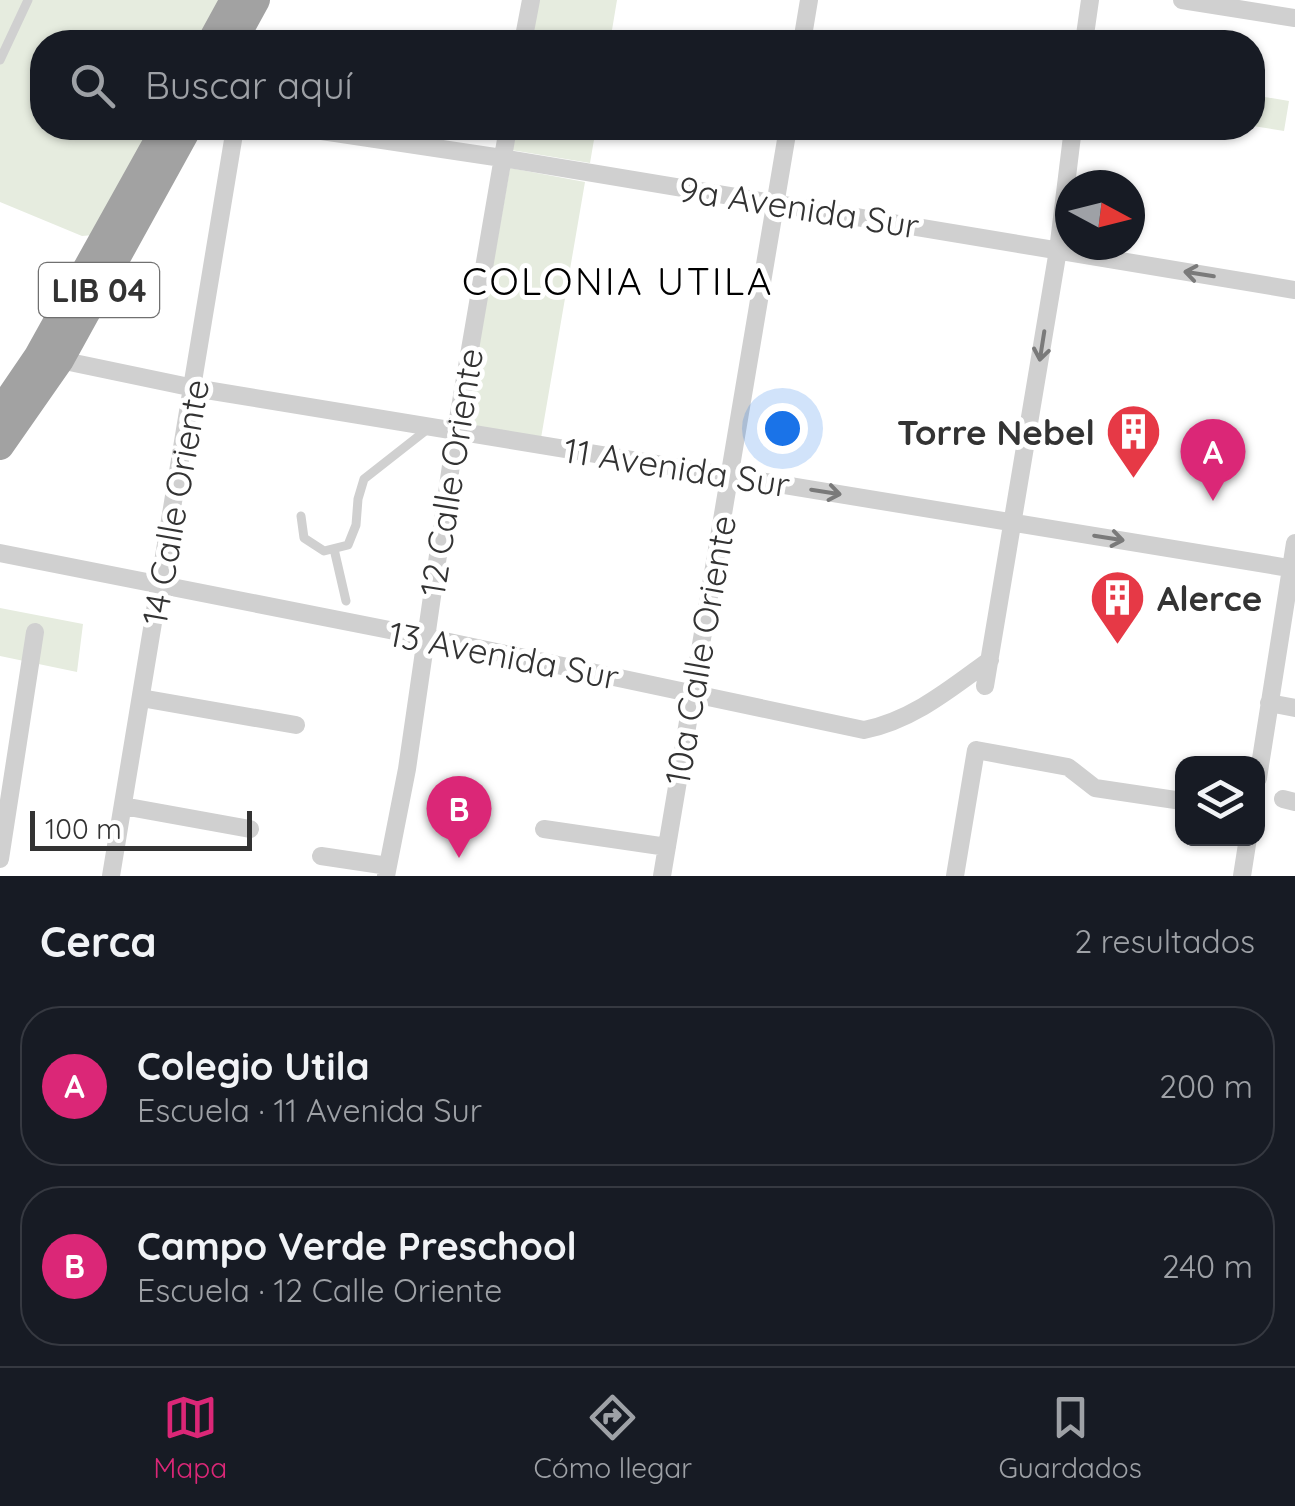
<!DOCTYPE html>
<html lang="es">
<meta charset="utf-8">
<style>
:root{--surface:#171b24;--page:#20242c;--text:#f1f3f6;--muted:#9ea1a6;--line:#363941;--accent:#db2777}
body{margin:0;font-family:Quicksand,sans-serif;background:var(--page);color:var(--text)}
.controls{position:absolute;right:30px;bottom:30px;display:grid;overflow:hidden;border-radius:20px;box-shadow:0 2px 8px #0004}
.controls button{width:90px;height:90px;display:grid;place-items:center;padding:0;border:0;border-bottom:2px solid var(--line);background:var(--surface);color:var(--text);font:50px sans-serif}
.compass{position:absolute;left:1055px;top:170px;width:90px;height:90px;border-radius:50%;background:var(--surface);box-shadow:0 2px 8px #0004;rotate:97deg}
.scale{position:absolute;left:30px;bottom:25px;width:222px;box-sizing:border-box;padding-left:10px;border:5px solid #333;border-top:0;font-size:28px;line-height:35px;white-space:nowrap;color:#333;-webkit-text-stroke:8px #fff;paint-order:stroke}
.you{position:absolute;left:782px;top:428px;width:35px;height:35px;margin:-25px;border:8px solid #fff;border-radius:50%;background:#1a73e8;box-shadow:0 0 0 15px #1a73e833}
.badge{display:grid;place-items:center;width:65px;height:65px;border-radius:50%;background:var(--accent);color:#fff;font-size:32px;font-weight:700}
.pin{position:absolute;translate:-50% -82px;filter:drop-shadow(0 2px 5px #0008)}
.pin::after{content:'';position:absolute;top:52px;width:35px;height:30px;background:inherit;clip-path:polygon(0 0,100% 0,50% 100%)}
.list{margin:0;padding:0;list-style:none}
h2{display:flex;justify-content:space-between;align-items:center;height:130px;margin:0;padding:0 40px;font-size:42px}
h2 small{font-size:32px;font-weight:400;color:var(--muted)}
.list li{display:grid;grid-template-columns:65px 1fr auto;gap:30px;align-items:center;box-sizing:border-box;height:160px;margin:0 20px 20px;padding:0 20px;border:2px solid var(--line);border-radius:40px}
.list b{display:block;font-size:38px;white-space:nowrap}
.list p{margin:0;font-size:32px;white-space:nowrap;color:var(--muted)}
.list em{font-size:32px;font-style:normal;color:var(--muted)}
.icon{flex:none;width:55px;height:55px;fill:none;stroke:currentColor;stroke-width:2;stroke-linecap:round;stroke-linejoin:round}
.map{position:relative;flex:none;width:1295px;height:876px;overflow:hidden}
.search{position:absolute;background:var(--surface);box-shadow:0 2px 8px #0004;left:30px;right:30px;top:30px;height:110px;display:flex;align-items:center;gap:25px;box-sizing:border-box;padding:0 35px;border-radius:40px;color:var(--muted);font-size:38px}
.sheet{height:490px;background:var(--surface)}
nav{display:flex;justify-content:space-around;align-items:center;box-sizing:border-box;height:140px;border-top:2px solid var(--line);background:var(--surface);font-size:28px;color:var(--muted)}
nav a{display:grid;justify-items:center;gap:5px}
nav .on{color:var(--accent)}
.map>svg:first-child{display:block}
</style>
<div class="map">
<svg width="1295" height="876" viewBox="0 0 1295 876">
<rect width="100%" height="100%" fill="#fff"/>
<path fill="#e6ecdf" d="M0 0H223L200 42H42V128H153L94 235 82 236 0 202Z
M538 0H617L610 42H530Z
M1253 95 1289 101 1284 131 1253 126Z
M515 128H596L590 163 511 150Z
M510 168 585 182 541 438 465 424Z
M0 608 83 624 77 672 0 656Z"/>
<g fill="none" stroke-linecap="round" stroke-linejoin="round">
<path stroke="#d0d0d0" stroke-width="9" d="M0 60 28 0
M301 516 304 538 324 551 348 545 356 525 358 499 364 479 429 428
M334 549 346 601"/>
<path stroke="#d0d0d0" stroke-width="18" d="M1182 0 1295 18
M523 42 531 0
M802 42 809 0
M1084 42 1090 0
M302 128 502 158 1295 290
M60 360 194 388 1295 569
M0 553 435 639 864 730C913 720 950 689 990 660
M985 686 1058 250 1073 128
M141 698 296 725
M1269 703 1295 708
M1258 778 1295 543
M1283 799 1295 802
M123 806 250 829
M544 829 667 847
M321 856 388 866
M0 859 35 632
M111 876 235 128
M386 876 407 769 456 431 508 128
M662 876 788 128
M955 876 976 750 1068 767 1095 788 1182 801
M1242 876 1248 838"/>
<path stroke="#a2a2a2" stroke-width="28" d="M211 42 234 0
M233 42 256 0
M0 412 38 356 165 128
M0 446 60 360 188 128"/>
</g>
<defs><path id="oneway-shaft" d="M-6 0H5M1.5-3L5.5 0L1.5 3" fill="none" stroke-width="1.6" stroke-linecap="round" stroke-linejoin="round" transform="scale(2.5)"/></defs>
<g stroke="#7a7a7a">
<use href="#oneway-shaft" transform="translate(1199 274) rotate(-171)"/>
<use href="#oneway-shaft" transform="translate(1042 346) rotate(99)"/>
<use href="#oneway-shaft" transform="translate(826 492) rotate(9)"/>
<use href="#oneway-shaft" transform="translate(1109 538) rotate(9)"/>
</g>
<defs>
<symbol id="building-pin" viewBox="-11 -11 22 30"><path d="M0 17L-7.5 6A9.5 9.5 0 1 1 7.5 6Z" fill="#e63946" stroke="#fff"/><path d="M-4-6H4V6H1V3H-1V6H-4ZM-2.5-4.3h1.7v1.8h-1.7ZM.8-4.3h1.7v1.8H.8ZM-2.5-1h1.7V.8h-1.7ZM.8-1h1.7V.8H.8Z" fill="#fff"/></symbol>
</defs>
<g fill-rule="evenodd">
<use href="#building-pin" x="1102" y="400" width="63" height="86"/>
<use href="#building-pin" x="1086" y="566" width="63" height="86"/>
</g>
<g text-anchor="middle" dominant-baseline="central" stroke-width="10" stroke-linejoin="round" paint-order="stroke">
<rect fill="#fff" stroke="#707070" stroke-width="2.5" x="39" y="263" width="120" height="54" rx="8"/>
<g font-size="32" font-weight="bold" fill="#333">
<text x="99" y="290">LIB 04</text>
</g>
<g font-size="35" fill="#333" stroke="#fff">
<text transform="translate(799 207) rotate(9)">9a Avenida Sur</text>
<text transform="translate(677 467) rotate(9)">11 Avenida Sur</text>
<text transform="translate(451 472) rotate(-81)">12 Calle Oriente</text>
<text transform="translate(175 502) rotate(-80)">14 Calle Oriente</text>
<text transform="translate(700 650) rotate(-80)">10a Calle Oriente</text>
<text transform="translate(504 655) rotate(11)">13 Avenida Sur</text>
</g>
<g font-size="35" font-weight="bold" fill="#333" stroke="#fff" text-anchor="end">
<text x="1095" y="432">Torre Nebel</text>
<text x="1157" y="598" text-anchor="start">Alerce</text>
</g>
<g font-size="38" letter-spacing="2.5" fill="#000" stroke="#fff">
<text x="618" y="281">COLONIA UTILA</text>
</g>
</g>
</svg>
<div class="controls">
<button><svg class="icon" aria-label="layers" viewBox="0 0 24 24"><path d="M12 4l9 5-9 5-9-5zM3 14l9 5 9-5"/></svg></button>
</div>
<svg class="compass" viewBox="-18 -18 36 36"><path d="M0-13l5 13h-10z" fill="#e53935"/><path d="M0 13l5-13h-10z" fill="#9ea1a6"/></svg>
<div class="scale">100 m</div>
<div class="you"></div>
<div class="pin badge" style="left:1213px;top:501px">A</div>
<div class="pin badge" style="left:459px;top:858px">B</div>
<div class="search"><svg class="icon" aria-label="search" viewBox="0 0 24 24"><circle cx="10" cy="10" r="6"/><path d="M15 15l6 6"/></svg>Buscar aquí</div>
</div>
<section class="sheet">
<h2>Cerca<small>2 resultados</small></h2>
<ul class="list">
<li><span class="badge">A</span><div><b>Colegio Utila</b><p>Escuela · 11 Avenida Sur</p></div><em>200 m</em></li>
<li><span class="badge">B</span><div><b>Campo Verde Preschool</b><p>Escuela · 12 Calle Oriente</p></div><em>240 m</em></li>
</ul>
</section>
<nav>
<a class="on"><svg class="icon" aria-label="map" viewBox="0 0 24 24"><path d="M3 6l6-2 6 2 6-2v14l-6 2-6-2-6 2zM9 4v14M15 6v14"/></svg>Mapa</a>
<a><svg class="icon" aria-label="directions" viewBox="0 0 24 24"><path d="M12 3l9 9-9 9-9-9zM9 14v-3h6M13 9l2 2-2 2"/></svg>Cómo llegar</a>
<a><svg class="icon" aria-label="saved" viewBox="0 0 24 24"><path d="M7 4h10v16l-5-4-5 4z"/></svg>Guardados</a>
</nav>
